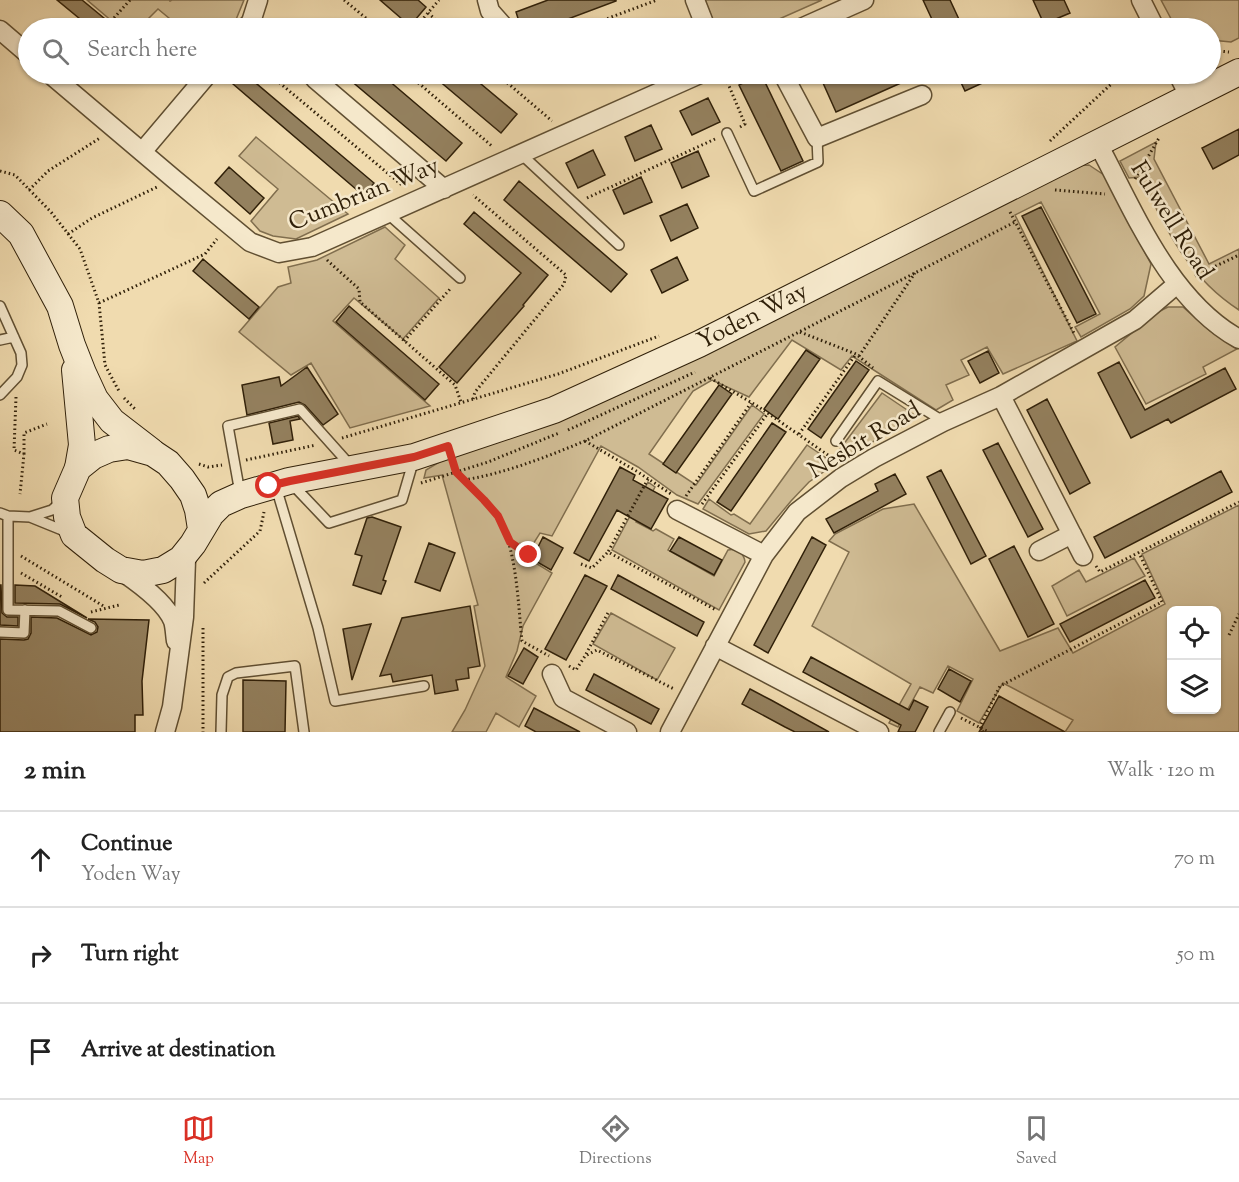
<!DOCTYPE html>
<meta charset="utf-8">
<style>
:root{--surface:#fff;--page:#f2f2f2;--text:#222;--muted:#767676;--line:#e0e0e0;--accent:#d93025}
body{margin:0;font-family:"Sorts Mill Goudy",serif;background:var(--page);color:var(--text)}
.controls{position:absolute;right:18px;bottom:18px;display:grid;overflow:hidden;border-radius:9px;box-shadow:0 2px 4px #0004}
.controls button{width:54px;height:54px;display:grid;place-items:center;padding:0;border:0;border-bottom:2px solid var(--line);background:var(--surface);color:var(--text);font:30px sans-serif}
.stop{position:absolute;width:18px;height:18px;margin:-14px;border:4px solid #d93025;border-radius:50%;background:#fff}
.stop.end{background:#d93025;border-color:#fff;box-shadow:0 2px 6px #0008}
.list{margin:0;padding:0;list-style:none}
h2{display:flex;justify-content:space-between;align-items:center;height:78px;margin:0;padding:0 24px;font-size:26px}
h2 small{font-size:20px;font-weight:400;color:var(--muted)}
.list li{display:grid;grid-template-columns:39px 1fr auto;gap:18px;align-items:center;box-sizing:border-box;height:96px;padding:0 24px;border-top:2px solid var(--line)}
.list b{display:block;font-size:22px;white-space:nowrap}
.list p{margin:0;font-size:20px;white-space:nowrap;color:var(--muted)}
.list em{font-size:20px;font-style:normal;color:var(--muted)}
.icon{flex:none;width:33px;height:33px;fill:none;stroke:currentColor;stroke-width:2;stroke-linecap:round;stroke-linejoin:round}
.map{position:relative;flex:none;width:1239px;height:732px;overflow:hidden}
.search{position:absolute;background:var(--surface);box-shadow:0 2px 4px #0004;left:18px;right:18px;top:18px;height:66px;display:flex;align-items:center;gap:15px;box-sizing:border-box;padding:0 21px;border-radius:33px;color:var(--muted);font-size:22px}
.sheet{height:366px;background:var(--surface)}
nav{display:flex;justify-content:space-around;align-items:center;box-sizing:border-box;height:84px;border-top:2px solid var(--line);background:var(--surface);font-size:16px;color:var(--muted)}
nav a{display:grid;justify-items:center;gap:3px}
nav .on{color:var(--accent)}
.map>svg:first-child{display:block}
</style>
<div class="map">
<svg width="1239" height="732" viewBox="0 0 1239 732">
<rect width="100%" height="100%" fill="#f0dbaf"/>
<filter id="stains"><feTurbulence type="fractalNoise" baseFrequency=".00333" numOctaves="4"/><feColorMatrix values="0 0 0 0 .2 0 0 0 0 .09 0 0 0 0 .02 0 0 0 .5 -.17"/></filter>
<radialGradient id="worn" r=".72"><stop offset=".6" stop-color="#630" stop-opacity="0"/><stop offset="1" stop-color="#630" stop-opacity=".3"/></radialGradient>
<path fill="#cfbb93" stroke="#806e4e" stroke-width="1.5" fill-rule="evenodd" d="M87 0H169L170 1 172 0H244L235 22 229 28H181L158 9 139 28H120Z
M705 0H822L759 28H716Z
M1161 0H1239V38L1231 42 1211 40 1210 28H1176Z
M256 137 348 214 296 239 273 236 260 231 251 221 278 189 239 156Z
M1156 142 1154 159 1209 264 1239 249V310C1188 277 1166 230 1141 177L1129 178 1120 161Z
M1089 165 1104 175 1151 264 1144 296 1130 309 1081 337 1075 327 1100 314 1041 202 1015 215 1077 341 1003 374 987 347 961 360 969 375 946 385 953 400 936 410 852 356 841 370 792 340 749 397 712 380 693 391 649 454 696 485 752 405 764 414 698 504 677 495 638 467 601 446 552 536 540 533 530 549 521 544 529 559 552 573 523 626 517 651 506 677 536 696 519 727 496 713 486 732H452L465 710 485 666 474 606 478 605 442 475 424 478 426 470 441 461 544 426 1073 166Z
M385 227 405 245 395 259 439 298 403 339 354 298 333 321 430 406 350 428 311 363 291 375 239 332 278 287 291 283 288 267 317 260Z
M1168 307H1183L1210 331 1237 349 1203 367 1206 374 1146 404 1115 347 1156 313Z
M882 393 916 416 915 419 845 457 837 453Z
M807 445 835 464 809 482 791 501 766 531 749 534 703 509 709 499 731 515 734 514 750 524Z
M648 482 655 487 636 522 653 531 656 529 674 539 668 550 714 576 728 550C737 548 744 553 745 562L719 610 612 550Z
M914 504 1000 651 1058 628 1073 653 1165 604 1142 554 1239 505V732H1065L1073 720 1003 683 979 723 957 711 973 679 948 666 933 693 920 687 898 727 889 723 911 684 812 626 849 552 829 541 835 534 883 509ZM1172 610H1216V710H1172Z
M1134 558 1145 576 1067 616 1052 586 1079 570 1086 582Z
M611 613 675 648 657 680 593 644Z"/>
<path fill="#94815f" stroke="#302009" stroke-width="1.5" d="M57 0H82L116 28H91Z
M380 0H418L426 7 410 26Z
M548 0H616V1L544 28H521L516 12Z
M923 0H950L963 28H936Z
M1033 0H1064L1070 13 1044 24Z
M242 74H245L374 183 364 196 233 84Z
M343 74H381L462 143 446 161Z
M431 74H469L517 114 501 133Z
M761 74 803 161 781 171 739 85Z
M819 74H921L836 112Z
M957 74H1002L965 91Z
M708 98 720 122 692 135 680 111Z
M651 125 662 149 635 161 625 137Z
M1239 129V155L1213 169 1202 148Z
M593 150 605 175 578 188 566 163Z
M698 151 709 176 682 188 671 163Z
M229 167 264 198 250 214 215 183Z
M641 177 652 202 624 214 613 190Z
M519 181 627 274 611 292 504 200Z
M687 204 698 228 671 241 660 216Z
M1041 207 1096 314 1077 323 1022 216Z
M474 212 548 275 523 305 524 306 457 383 439 367 521 273 464 224Z
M677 257 688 280 662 293 651 270Z
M203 259 259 307 249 319 193 271Z
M349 306 439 384 425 400 336 322Z
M806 350 820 359 778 419 764 409Z
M988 351 999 373 980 383 968 361Z
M856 361 869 370 821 438 808 429Z
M1119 362 1145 410 1225 368 1236 389 1171 423 1168 419 1131 438 1098 373Z
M307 367 338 414 323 425 305 405 299 402 247 415 242 385 279 377 281 386Z
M719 385 732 394 676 473 663 464Z
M1047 399 1090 483 1070 494 1027 410Z
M298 416 300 419 290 421 293 440 273 444 269 423Z
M772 423 786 432 731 511 717 502Z
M998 443 1043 529 1028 537 983 450Z
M620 467 635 475 633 480 668 499 651 529 617 510 589 561 574 553Z
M941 470 986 556 971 564 927 477Z
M1221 471 1232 492 1105 558 1094 537Z
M895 474 906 494 834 533 826 519 878 491 875 484Z
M372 517 401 527 383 580 386 581 381 594 353 585 362 556 355 554 367 518Z
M543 537 563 548 551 570 532 559Z
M679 537 722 560 714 575 670 551Z
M812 537 826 545 768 653 754 645Z
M429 543 455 553 440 591 415 582Z
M1014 546 1054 624 1028 637 989 559Z
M585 575 607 586 566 660 545 649Z
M618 575 704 622 697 636 611 589Z
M1145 580 1155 598 1070 642 1060 624Z
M0 585H1L2 613 7 617H18V626L0 625Z
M15 585 35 586 87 618 60 604 15 603Z
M470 606 480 666 468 668 469 678 456 680 458 690 435 694 432 675 393 682 391 674 380 676 402 618Z
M31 617 57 618 91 635 97 632 98 627 95 622 88 619 149 620 142 681 143 715H135V732H0V639L24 640 28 639 31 633Z
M371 624 352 680 343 629Z
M524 648 538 657 523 684 508 676Z
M811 657 909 710 914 700 928 707 915 732H898L901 725 803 672Z
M949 669 971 681 960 702 938 689Z
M594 674 659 709 651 724 586 690Z
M243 680 286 681 285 732H243Z
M750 689 771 700 829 732H795L785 727 742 704Z
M999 696 1065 732H979Z
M534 708 580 732H536L525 726Z"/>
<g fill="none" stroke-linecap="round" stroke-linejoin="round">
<defs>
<path id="lane" d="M727 133 754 191 818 162 817 138
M521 154 619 245
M388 214 460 278
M0 306 21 353 22 365 17 377 0 395
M0 340 14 337
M836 441 878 381 943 421
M292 484 329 523 402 500 414 459
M276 487 318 628 335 701 424 686
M240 493 228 426 300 409 350 465
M0 513 8 516 30 517 67 532
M8 516V610L59 611 91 628
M30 517 52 510 62 501
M0 632 24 633 25 610
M221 732 222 695 228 677 236 673 295 666 304 732
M939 732 950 712"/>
<path id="street" d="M487 0 490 11 505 28
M695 0 706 28
M1141 0 1155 28
M245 28 251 22 258 0
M801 28 864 0
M0 30 28 54
M50 74 174 179 250 242 279 253 312 247 700 74
M783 74 817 138 922 95
M1178 74 1190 98
M315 79 444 189
M1098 144C1134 211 1169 300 1239 339
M142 152 208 74
M1001 396 1083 556
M677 510 764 555
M1039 551 1072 534
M124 573C140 584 166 603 173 621 175 627 175 635 176 641
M715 646 879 732
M552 674 563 698 627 732
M165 732 172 707 184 617 186 560 190 550
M670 732 764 555 797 512 841 478 874 458 943 422 1001 396 1135 320 1177 284"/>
<g id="secondary">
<path d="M0 214 21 234 60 306 72 345 83 373 95 399 112 421 151 451"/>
<path d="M75 370 82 445 78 468"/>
<path id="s1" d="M201 529 198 510 193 495 182 479 168 463 153 453 128 446 109 449 93 456 78 468 65 498 67 517 74 535 105 560 121 570 143 574 163 570 181 559 193 544 211 514 221 504 241 495 289 481 414 457 554 410 699 344 1239 72"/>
</g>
</defs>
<use href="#lane" stroke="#604f32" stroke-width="12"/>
<use href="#street" stroke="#604f32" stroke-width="21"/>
<use href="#secondary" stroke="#302009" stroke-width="28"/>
<path stroke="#302009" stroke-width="3" stroke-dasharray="1.5 3" stroke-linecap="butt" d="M344 0 378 28
M428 13 445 28
M105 28 130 0
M415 28 439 0
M582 28 657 0
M1210 50 1229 52
M269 74 403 186
M408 74 493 147
M497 74 552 121
M502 74 504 75 505 74
M724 74 745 124 740 127
M343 81 350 74
M1050 141 1122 74
M0 171 15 175 51 212 80 249 99 303 105 365 120 393
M1135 179 1159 138
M29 190 48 171 100 138
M1055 190 1105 194
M587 198 715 139
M1010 212 1075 335
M68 234 92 218 157 187
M327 260 359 289 360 302 455 385 461 402
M1195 276 1239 255
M99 303 205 254 217 239
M800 332 856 354 873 368
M404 341 451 288
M859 356 915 273
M710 378 759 407 835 460
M16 397 14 450 24 454 20 494
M124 398 136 410
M473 399 475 392 564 284 566 275 473 195
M568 430 695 372
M799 434 856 354
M342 438 558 374 659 336
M585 441 638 472 671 494
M24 454V433L47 424
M246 460 316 445
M199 464 208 467 222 465
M454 466C460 484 485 498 496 515 517 544 518 605 522 641L549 656
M648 479 608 552 716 610
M464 480C506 473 546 457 585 441L1015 222
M421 483 488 462 559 433
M686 496 751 403
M702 504 768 413
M510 542 529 555
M21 556 105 607
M581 564 592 568 608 552
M1096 566 1100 572 1239 502
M21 573 62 597
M204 583 260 531 264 512
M91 612 119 605
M203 628V732
M1229 635 1239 614
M586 654 609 611
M569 666 576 670 585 656 597 650 674 689
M961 718 989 732
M983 732 980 726 1000 686 1162 602 1139 553"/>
<use href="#lane" stroke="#f5e8cb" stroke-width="9"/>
<use href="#street" stroke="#f5e8cb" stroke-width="18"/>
<use href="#secondary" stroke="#f5e8cb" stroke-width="26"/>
</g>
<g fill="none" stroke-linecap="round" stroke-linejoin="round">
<path stroke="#d93025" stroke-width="8" d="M269 486 290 481 414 457 448 446 456 472 484 500 498 516 510 542 529 555"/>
</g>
<g text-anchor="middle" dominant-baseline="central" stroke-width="5" stroke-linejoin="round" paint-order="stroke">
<g font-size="24" fill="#302009" stroke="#f5e8cb">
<text transform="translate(364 195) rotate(-22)">Cumbrian Way</text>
<text transform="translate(1171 221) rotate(58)">Fulwell Road</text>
<text stroke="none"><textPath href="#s1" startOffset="1004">Yoden Way</textPath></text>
<text transform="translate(865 441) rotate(-31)">Nesbit Road</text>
</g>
</g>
<rect width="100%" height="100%" filter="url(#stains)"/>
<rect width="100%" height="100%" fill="url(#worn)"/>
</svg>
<div class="controls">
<button><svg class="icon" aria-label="locate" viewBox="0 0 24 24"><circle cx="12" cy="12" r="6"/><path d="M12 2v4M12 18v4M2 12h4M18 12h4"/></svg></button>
<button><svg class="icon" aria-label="layers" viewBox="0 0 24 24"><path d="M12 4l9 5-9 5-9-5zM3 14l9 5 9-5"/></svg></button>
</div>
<div class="stop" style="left:269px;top:486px"></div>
<div class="stop end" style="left:529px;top:555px"></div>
<div class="search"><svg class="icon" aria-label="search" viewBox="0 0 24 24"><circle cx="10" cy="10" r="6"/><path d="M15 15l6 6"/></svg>Search here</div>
</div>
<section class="sheet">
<h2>2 min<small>Walk · 120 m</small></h2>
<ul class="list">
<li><svg class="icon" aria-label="ahead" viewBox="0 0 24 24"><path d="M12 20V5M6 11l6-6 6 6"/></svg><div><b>Continue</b><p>Yoden Way</p></div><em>70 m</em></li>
<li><svg class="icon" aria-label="right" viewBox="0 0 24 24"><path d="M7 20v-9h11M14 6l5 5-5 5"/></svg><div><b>Turn right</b></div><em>50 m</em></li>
<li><svg class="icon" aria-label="arrive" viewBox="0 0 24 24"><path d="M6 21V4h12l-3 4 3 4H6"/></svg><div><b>Arrive at destination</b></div></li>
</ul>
</section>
<nav>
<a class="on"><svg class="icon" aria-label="map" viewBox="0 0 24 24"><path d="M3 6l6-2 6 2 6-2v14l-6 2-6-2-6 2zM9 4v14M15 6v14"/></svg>Map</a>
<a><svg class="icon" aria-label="directions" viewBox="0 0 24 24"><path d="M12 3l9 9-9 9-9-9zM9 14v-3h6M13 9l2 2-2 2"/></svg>Directions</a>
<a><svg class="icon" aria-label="saved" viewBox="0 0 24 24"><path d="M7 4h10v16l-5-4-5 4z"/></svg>Saved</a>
</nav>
